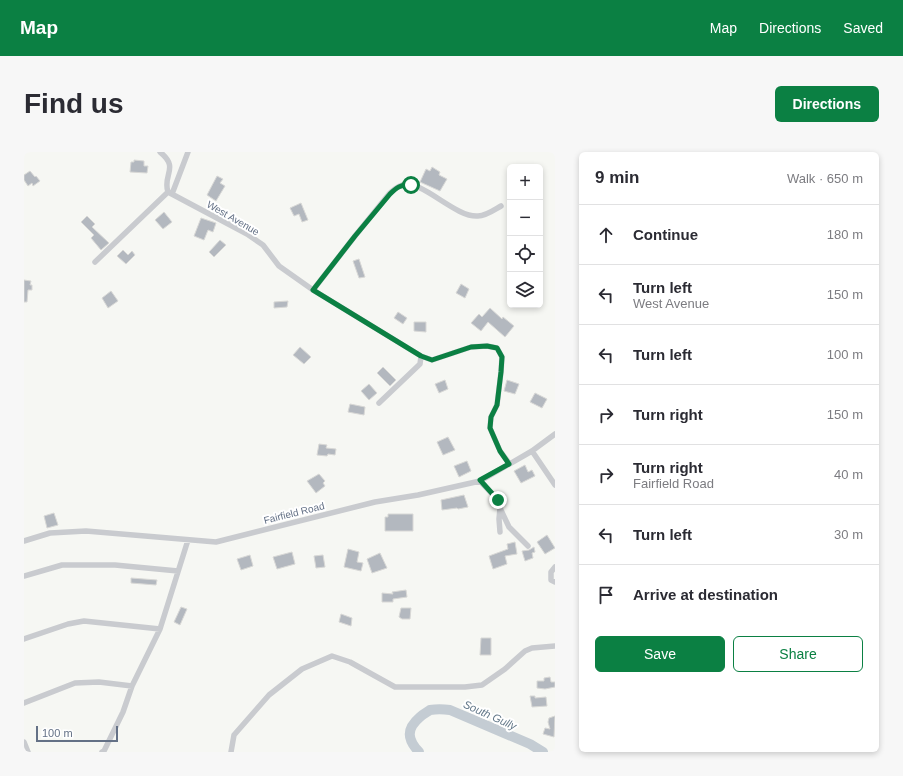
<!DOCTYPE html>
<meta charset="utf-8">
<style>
:root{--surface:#fff;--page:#f7f7f7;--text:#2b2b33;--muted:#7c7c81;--line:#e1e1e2;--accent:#0b8043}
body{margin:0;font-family:Helvetica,sans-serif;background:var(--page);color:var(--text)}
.controls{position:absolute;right:12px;top:12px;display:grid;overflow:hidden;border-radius:6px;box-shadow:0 2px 6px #0003}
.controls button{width:36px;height:36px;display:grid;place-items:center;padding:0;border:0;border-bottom:1px solid var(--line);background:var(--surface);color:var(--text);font:20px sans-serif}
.scale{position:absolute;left:12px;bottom:10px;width:82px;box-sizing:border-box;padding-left:4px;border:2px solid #647186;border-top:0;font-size:11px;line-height:14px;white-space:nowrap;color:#647186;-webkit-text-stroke:3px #fff;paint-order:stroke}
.stop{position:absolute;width:12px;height:12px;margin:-9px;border:3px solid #0b8043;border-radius:50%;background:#fff}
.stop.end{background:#0b8043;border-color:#fff;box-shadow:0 1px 4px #0008}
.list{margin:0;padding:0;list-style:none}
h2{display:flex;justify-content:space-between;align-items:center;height:52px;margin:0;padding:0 16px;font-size:17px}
h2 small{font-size:13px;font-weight:400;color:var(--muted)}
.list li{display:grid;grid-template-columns:26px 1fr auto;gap:12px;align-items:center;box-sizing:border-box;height:60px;padding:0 16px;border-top:1px solid var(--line)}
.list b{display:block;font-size:15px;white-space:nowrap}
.list p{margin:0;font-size:13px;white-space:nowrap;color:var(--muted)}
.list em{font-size:13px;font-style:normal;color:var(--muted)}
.actions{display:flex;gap:8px;padding:12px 16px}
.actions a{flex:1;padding:9px 0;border:1px solid var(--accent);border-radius:6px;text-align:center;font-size:14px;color:var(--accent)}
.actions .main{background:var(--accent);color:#fff}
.icon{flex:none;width:22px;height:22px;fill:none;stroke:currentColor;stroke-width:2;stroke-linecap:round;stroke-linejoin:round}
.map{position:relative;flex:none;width:531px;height:600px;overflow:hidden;border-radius:6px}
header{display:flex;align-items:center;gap:24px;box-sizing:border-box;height:56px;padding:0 20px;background:var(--accent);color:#fff}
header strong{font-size:19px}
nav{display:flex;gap:22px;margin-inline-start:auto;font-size:14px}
.intro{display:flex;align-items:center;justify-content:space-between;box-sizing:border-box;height:96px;padding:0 24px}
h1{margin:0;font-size:28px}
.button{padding:10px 18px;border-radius:6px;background:var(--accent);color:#fff;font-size:14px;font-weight:700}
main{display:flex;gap:24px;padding:0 24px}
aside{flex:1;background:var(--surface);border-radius:6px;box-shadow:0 2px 6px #0003}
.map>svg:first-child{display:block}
</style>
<header>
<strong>Map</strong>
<nav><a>Map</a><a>Directions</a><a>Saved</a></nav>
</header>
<div class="intro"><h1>Find us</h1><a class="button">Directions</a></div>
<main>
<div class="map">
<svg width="531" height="600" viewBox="0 0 531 600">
<rect width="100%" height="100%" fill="#f6f7f3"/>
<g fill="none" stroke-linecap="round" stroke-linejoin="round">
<path stroke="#c4ccd3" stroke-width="10" d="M395 600C383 587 382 577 396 565 399 562 403 560 406 558 412 557 419 557 426 558L506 592 519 600"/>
</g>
<path fill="#b3b8bf" stroke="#d8d8d6" d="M110 8 120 9V14H124L123 21 106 20 107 10H110Z
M408 15 416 20 415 23 423 27 416 39 396 30 402 17 406 19Z
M6 19 11 25 12 24 16 29 9 34 8 31 4 34 0 28V23Z
M193 24 199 27 196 31 201 34 192 49 183 43Z
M277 51 284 68 278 70 275 62 270 64 266 56Z
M140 60 148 70 139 77 131 68Z
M63 64 71 72 68 75 85 91 77 98 67 86 70 83 57 70Z
M177 66 192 71 189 80 184 78 180 88 170 84Z
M196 88 202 93 190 105 185 100Z
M99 98 104 103 108 99 111 103 102 112 93 104Z
M335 107 341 125 335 126 329 109Z
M0 128 7 129 6 133H8V138H4L3 150H0Z
M437 132 445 137 441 146 432 141Z
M87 139 94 149 84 156 78 146Z
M264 149 263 155 250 156V150Z
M466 156 478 167 479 165 490 174 481 185 464 170 457 179 447 171 455 162 458 165Z
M374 160 383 166 379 172 370 166Z
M390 170H402V180L390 179Z
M276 195 287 205 280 212 269 203Z
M359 215 372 228 366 234 353 221Z
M421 228 424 237 415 241 411 232Z
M483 228 495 232 491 242 480 239Z
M345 232 353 241 345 248 337 239Z
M511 241 523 247 518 256 506 250Z
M326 252 341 255 340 263 324 260Z
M424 285 431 298 419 303 413 290Z
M295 292 303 293 302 296 312 297 311 303 304 302 303 304 293 303Z
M443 309 447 319 435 325 430 314Z
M501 313 504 320 508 318 511 324 497 331 490 319Z
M295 322 301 329 299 331 301 334 292 341 283 329Z
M440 343 444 355 434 357 433 356 418 358 417 348Z
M30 361 34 373 23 376 20 364Z
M364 362H389V379H361V365H364Z
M523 383 531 396 521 402 513 390Z
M491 390 493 402 481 404 483 412 469 417 465 404 484 397 483 392Z
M510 395 511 400 508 401 509 406 501 409 498 399 505 398Z
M324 397 335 400 333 410 339 411 337 419 320 415Z
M268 400 271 412 253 417 249 405Z
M356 401 363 416 348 421 343 407Z
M226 403 229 414 217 418 213 407Z
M299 403 301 415 292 416 290 404Z
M107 426 133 428 132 433 107 431Z
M382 438 383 445 369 447V450H358V441L369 442 368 440Z
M157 455 163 457 156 473 150 470Z
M377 456H387L386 467H378L375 465Z
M317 462 328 466 327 474 315 470Z
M457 486H467V503H456Z
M526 525 527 530H531V535L521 537 513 536V529H520V526Z
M506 544H511V546L522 545 523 554 508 555Z
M531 564 530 585 519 582 521 576 526 577 524 570 525 566Z"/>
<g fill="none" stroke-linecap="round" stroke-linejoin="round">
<path stroke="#c9cbcf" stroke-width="5.5" d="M136 0C156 16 138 23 144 40L223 82 239 93 255 114 289 138 397 204 408 208 447 195 463 194 473 196 478 205 477 220 473 253 467 265 466 276 476 299 485 311
M148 42 164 0
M71 110 144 40
M289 138 331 84 365 42C369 38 372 35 378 33 398 27 431 66 454 64 462 64 470 58 477 54
M355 251 396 212 397 204
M508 299 531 333
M456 329 474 348 476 356 485 375 504 394
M476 356 475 367 476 380
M0 389 26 381 62 379 192 390 351 350 394 343 456 329 508 299 531 282
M531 415 527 420V428L531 430
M0 424 38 413H91L154 419
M0 487 44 472 60 469 136 477
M0 551 51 531 75 530 108 534
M0 590 4 600
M78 600 80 599 99 560 108 534 136 477 164 388
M207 600 210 583 245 543 278 517 308 504 326 510 371 535H441L458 533 481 517 501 499 508 496 531 494"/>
</g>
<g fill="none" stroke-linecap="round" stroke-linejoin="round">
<path stroke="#0b8043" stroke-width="5" d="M387 33C377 32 372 36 366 42L331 84 289 138 397 204 408 208 447 195 463 194 473 196 478 205 477 220 473 253 467 265 466 276 476 299 485 312 456 328 474 348"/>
</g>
<g text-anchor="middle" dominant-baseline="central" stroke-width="4" stroke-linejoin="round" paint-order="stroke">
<g font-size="10" fill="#647186" stroke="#fff">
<text transform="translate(209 66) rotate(30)">West Avenue</text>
<text transform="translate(270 361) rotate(-14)">Fairfield Road</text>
</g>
<g font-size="11" font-style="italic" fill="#64798a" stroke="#fff">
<text transform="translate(466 563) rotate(24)">South Gully</text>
</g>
</g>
</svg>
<div class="controls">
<button>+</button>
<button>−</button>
<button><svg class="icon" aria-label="locate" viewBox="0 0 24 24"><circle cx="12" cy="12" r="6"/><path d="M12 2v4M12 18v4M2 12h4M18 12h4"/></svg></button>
<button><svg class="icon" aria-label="layers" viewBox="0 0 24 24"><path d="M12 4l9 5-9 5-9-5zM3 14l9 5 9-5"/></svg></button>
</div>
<div class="scale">100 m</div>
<div class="stop" style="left:387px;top:33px"></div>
<div class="stop end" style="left:474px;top:348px"></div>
</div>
<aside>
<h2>9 min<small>Walk · 650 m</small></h2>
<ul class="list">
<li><svg class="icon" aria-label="ahead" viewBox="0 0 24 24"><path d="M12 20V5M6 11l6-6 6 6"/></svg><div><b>Continue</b></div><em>180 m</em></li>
<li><svg class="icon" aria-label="left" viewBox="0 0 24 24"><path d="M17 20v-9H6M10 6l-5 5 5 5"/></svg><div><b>Turn left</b><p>West Avenue</p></div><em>150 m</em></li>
<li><svg class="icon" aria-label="left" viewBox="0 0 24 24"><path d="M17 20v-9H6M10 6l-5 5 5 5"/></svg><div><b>Turn left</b></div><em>100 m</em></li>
<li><svg class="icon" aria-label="right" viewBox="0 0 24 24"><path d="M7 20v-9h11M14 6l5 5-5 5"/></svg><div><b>Turn right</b></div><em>150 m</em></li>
<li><svg class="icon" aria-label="right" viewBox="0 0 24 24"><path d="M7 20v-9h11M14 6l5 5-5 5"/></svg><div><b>Turn right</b><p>Fairfield Road</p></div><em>40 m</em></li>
<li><svg class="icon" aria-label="left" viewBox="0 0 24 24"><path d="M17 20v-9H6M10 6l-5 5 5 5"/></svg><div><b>Turn left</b></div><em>30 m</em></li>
<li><svg class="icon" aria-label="arrive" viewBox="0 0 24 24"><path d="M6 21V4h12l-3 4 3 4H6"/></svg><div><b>Arrive at destination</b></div></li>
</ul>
<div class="actions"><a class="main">Save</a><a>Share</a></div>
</aside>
</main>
